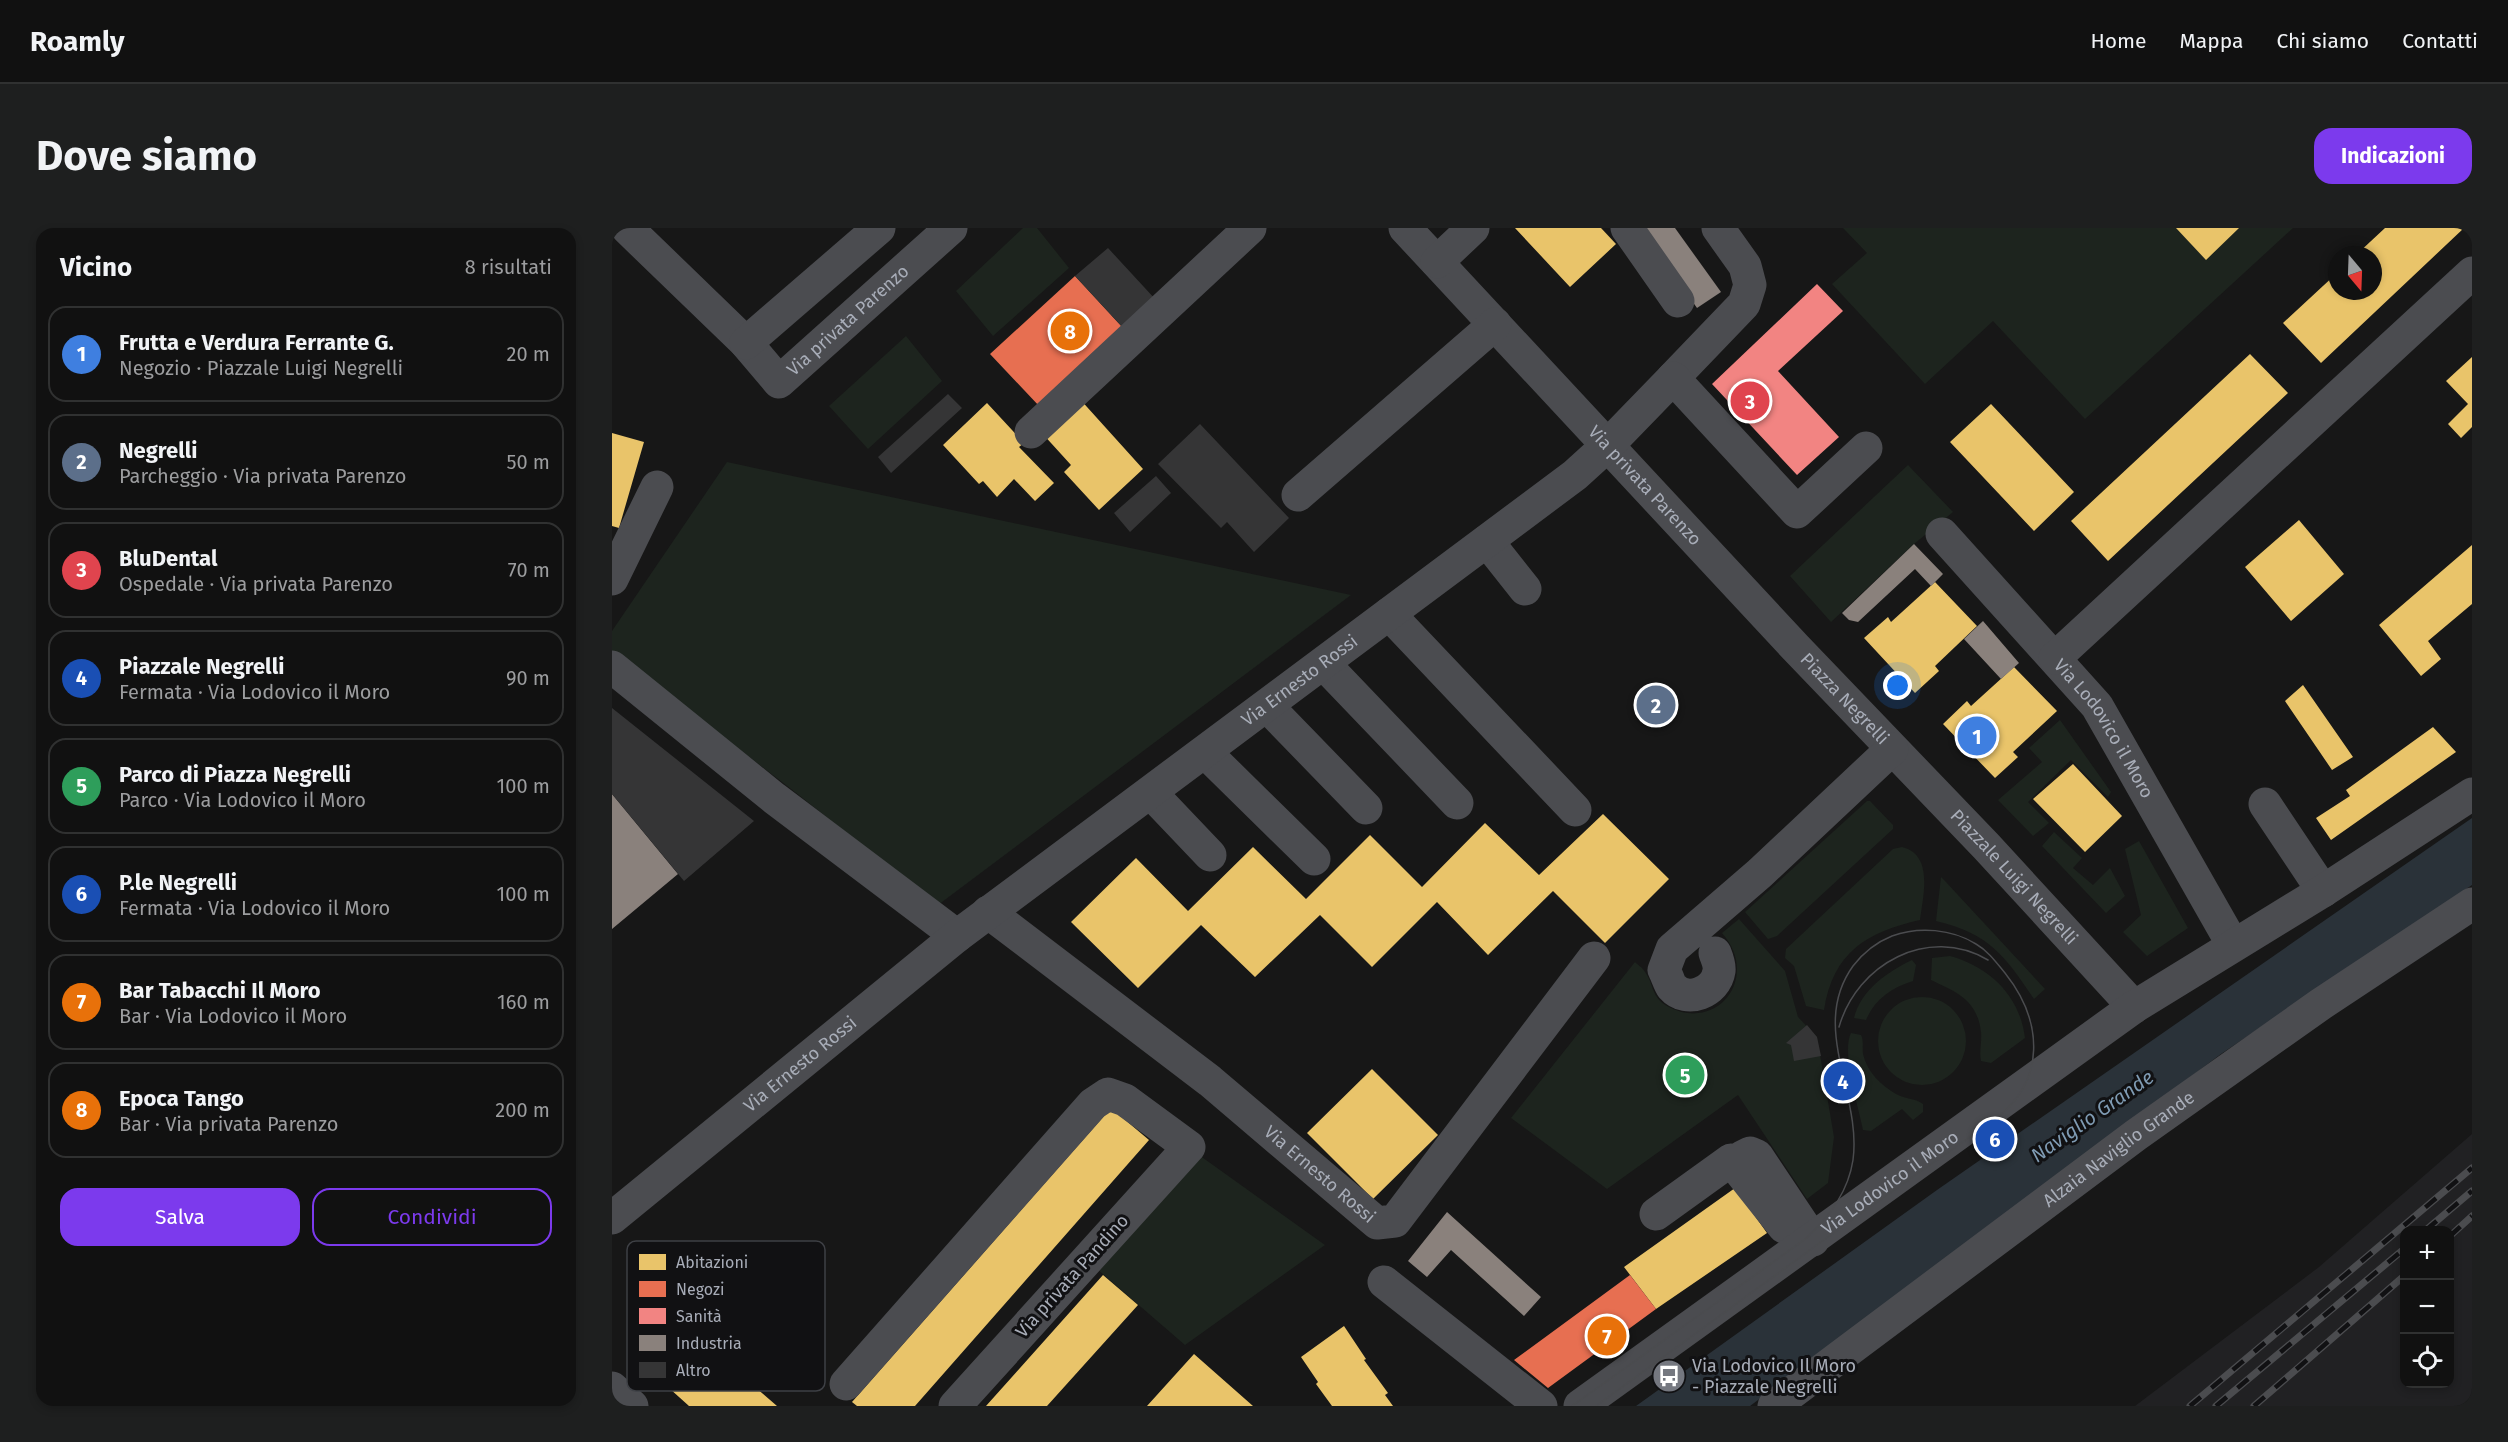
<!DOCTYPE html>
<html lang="it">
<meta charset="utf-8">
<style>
:root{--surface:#111;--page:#1e1f1f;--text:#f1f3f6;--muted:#9c9d9f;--line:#303131;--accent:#7c3aed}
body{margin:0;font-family:"Fira Sans",sans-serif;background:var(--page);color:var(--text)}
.controls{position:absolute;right:18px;bottom:18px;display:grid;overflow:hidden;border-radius:12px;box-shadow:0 3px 9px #0003}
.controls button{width:54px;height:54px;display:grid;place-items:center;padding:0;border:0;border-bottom:2px solid var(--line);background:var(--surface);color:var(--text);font:30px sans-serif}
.compass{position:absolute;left:1716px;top:18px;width:54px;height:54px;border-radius:50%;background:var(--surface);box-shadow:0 3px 9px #0003;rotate:161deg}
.you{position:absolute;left:1286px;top:458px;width:21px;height:21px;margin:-15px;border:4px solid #fff;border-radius:50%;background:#1a73e8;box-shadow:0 0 0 9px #1a73e833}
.badge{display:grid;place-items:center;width:39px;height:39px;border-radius:50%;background:var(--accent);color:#fff;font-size:20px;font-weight:700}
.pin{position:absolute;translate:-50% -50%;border:3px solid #fff;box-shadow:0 2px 6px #0006}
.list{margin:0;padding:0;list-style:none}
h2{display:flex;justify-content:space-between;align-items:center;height:78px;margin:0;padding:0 24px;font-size:26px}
h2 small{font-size:20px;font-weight:400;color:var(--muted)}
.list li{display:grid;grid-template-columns:39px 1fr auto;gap:18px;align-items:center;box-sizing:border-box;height:96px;margin:0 12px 12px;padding:0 12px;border:2px solid var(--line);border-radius:18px}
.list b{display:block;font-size:22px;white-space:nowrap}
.list p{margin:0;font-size:20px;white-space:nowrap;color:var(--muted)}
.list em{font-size:20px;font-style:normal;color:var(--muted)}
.actions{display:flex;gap:12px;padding:18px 24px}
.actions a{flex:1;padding:14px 0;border:2px solid var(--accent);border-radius:18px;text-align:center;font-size:21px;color:var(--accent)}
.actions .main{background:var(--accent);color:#fff}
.icon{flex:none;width:33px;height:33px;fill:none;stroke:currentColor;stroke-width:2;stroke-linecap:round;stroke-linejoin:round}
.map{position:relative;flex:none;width:1860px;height:1178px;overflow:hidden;border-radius:18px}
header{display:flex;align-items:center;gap:36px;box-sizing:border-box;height:84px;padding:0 30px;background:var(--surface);border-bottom:2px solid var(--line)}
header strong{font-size:28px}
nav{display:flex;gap:33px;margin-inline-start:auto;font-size:21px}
.intro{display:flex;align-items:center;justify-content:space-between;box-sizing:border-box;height:144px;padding:0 36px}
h1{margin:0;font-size:42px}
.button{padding:15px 27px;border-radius:18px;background:var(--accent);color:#fff;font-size:21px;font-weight:700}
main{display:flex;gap:36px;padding:0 36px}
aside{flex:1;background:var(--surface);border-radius:18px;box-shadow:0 3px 9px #0003}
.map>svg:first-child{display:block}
</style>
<header>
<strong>Roamly</strong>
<nav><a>Home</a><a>Mappa</a><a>Chi siamo</a><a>Contatti</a></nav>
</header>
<div class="intro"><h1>Dove siamo</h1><a class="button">Indicazioni</a></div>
<main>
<aside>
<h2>Vicino<small>8 risultati</small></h2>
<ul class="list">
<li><span class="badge" style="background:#3f7fe0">1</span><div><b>Frutta e Verdura Ferrante G.</b><p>Negozio · Piazzale Luigi Negrelli</p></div><em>20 m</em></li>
<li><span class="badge" style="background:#5c6f8a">2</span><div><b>Negrelli</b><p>Parcheggio · Via privata Parenzo</p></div><em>50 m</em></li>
<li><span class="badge" style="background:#e0444e">3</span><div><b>BluDental</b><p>Ospedale · Via privata Parenzo</p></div><em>70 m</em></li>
<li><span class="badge" style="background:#1a4fb4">4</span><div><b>Piazzale Negrelli</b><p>Fermata · Via Lodovico il Moro</p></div><em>90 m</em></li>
<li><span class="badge" style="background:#2e9e5b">5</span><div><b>Parco di Piazza Negrelli</b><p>Parco · Via Lodovico il Moro</p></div><em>100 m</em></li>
<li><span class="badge" style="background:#1a4fb4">6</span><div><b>P.le Negrelli</b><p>Fermata · Via Lodovico il Moro</p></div><em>100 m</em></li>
<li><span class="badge" style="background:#e8710a">7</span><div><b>Bar Tabacchi Il Moro</b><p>Bar · Via Lodovico il Moro</p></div><em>160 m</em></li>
<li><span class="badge" style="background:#e8710a">8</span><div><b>Epoca Tango</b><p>Bar · Via privata Parenzo</p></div><em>200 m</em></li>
</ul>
<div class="actions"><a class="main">Salva</a><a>Condividi</a></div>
</aside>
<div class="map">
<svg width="1860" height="1178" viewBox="0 0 1860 1178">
<rect width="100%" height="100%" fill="#171717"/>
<path fill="#212123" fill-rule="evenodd" d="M1860 906V1178H1523L1707 1039ZM1792 1002H1838V1156H1792Z"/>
<path fill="#1d241e" d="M411 0H425L457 40 381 108 344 63Z
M1231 0H1681L1473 191 1381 93 1313 156 1220 56 1255 25Z
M294 108 330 153 256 221 217 178Z
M115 234 739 367 326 677 174 557 0 424V403Z
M1296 237 1341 284 1302 316 1219 394 1178 348Z
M1448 492 1499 564 1496 569 1459 532 1416 574 1437 595 1421 608 1386 572 1430 534 1417 520Z
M1255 573H1258L1281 597V601L1165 708 1156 711 1133 684Z
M1442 604 1470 630 1461 640 1481 657 1498 640 1513 668 1494 685 1430 618Z
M1527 613 1576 700 1535 728 1511 704 1529 687 1513 621Z
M1290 619C1322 627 1311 668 1308 692 1255 704 1221 724 1212 782L1194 778 1182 738 1173 730 1174 721 1281 621Z
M1329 649 1333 653 1433 761 1422 771C1392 727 1378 706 1324 693Z
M1127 691 1173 743 1186 789 1205 809 1222 909 1216 955 1195 971 1126 867 995 961 899 890 1023 734C1026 737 1031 740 1033 744 1042 756 1039 769 1055 778 1105 806 1149 749 1110 705Z
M1338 728C1378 739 1408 768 1413 810L1379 835 1369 833C1367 824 1370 814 1369 804 1365 771 1344 764 1319 752L1320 730Z
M1300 732 1304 737 1301 753C1279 760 1263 771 1254 792L1242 790C1249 762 1275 744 1300 732Z
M1266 813a44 44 0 1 1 88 0a44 44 0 1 1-88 0Z
M1239 805 1249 807C1252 813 1250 819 1251 826 1255 844 1269 857 1284 866 1292 871 1303 870 1311 876V884L1301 892 1290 881 1259 903 1251 902C1247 880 1229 824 1239 805Z
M587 927 713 1017 573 1117 485 1041Z"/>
<path fill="#2a3239" d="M1860 590V657L1609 826 1138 1178H1024L1325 962Z"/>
<path fill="#e9c46a" d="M903 0H989L1004 16 958 59Z
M1564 0H1627L1594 32Z
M1773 0H1852L1709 135 1671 95 1725 45V63H1761V27H1744Z
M1638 126 1676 165 1496 333 1459 293Z
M1860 129V199L1849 210 1836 196 1856 176 1834 153Z
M466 169 531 241 487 282 452 244 459 237 429 204Z
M375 175 412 215 407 219 442 255 423 273 402 251 385 269 371 253 367 256 331 217Z
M1379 176 1462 264 1422 303 1338 214Z
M0 205 32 214 7 300 0 298Z
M1687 292 1732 346 1679 393 1633 339Z
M1860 317V376L1816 413 1829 431 1809 448 1767 397Z
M1323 354 1365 398 1323 438 1327 443 1303 465 1252 410 1276 389 1279 394Z
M1402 439 1445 483 1401 524 1406 529 1383 550 1331 496 1355 473 1359 478Z
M1691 457 1741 529 1720 542 1673 473Z
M1821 499 1844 524 1719 612 1704 590 1738 568 1734 562Z
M1461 536 1510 588 1473 624 1421 571Z
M991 586 1057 651 993 715 941 663 876 727 825 674 760 739 708 687 643 749 589 697 526 760 459 694 524 630 576 683 641 619 694 671 758 607 810 659 873 595 927 647Z
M760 841 826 907 761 971 695 905Z
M499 880 537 912 303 1178H245L240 1174Z
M1123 960 1155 1005 1044 1081 1012 1039Z
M491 1047 526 1077 435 1178H374Z
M64 1074 93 1108 87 1114 125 1152 129 1147 165 1178H77L18 1125V1115Z
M732 1098 754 1131 752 1132 776 1165 773 1167 781 1178H720L704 1156 706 1154 689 1129Z
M582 1126 641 1178H535Z"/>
<path fill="#e76f51" d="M463 48 512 101 428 179 378 126Z
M1018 1047 1044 1081 936 1160 902 1132Z"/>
<path fill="#f28482" d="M1205 56 1231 83 1166 143 1227 209 1185 247 1100 156Z"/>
<path fill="#8a817c" d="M1029 0H1063L1109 64 1085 80Z
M1302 316 1331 346 1319 358 1303 341 1246 394 1237 392 1230 385Z
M1371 393 1407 435 1389 451 1352 411Z
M0 566 66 646 0 701Z
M835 984 929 1069 912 1088 839 1022 815 1049 796 1033Z"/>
<path fill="#353536" d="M496 20 544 72 512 101 463 48Z
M336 166 350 180 279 245 266 229Z
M588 196 677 290 642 324 615 294 609 300 546 236Z
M544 248 559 265 518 304 502 285Z
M0 480 142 593 72 653 0 566Z
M1195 797 1205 809 1209 828 1182 833 1179 817 1174 815Z"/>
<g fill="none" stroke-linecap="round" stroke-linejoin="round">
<g stroke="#4b4c50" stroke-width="33">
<path id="s1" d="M15 0 134 115 167 154 339 0"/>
<path id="s2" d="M793 0 1184 420 1374 618 1522 779"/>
<path d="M1015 0 1066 73"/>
<path d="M825 34 861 0"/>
<path d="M134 115 267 0"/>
<path d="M1061 150 1132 76 1138 57 1133 38 1106 0"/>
<path d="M419 204 638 0"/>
<path d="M686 267 883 96"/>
<path id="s3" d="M1330 306 1485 478 1621 717"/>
<path d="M875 313 913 361"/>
<path d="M0 351 45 259"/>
<path d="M777 386 963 582"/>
<path d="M1443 430 1860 45"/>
<path d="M712 436 845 575"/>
<path d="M0 439 162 570 345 708"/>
<path d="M655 478 754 580"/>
<path d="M593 524 702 631"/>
<path d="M539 565 598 627"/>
<path d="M1653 576 1711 663"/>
<path id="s4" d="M376 684 598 853 765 995 783 993 982 730"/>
<path d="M1103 725C1105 730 1108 738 1107 743 1104 764 1075 776 1060 759 1057 755 1055 747 1052 742L1060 721 1148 645 1280 521"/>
<path d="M1044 986 1119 932 1172 999 1201 1012 1145 928 1138 925 1130 929"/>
<path id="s5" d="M0 990 345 708 963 247 996 217 1061 150 1185 284 1254 220"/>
<path d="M772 1054 929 1178"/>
<path d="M234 1156 481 876 496 866 513 872 577 919 343 1178"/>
<path d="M0 1160 20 1178"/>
<path id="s6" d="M968 1178 1522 779 1711 663 1860 566"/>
<path id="s7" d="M1162 1178 1524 907 1709 776 1860 676"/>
</g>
<path stroke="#4b4c4f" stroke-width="1.5" d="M1227 799C1245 736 1316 697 1376 732
M960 1178 1192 1012C1217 990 1236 965 1241 932 1250 866 1197 799 1241 738 1251 725 1265 714 1280 708 1307 698 1340 701 1364 716 1376 723 1384 734 1393 745 1431 793 1435 853 1382 892L1231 998 984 1178"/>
<defs>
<path id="rail" d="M1814 1002 1860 963
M1838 1008 1860 988
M1578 1178 1860 940
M1604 1178 1792 1021
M1642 1178 1792 1048"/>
</defs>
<use href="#rail" stroke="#4b4c4f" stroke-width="7"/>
<use href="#rail" stroke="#111113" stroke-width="4.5" stroke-dasharray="14" stroke-linecap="butt"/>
</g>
<defs>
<symbol id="bus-disc" viewBox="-11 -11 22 22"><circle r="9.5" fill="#757880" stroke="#111113"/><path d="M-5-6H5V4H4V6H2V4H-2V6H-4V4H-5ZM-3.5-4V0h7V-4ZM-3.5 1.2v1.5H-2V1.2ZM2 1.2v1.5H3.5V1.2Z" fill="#fff"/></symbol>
</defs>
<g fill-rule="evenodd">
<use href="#bus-disc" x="1038" y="1129" width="38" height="38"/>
</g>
<g text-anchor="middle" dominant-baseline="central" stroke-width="6" stroke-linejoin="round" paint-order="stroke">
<g font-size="18" fill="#a8adb8" stroke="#111113">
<text stroke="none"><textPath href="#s1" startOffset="309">Via privata Parenzo</textPath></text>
<text stroke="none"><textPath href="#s2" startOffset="352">Via privata Parenzo</textPath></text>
<text stroke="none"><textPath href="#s5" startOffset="873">Via Ernesto Rossi</textPath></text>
<text stroke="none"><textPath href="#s2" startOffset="644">Piazza Negrelli</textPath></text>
<text stroke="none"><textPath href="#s3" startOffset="254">Via Lodovico il Moro</textPath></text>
<text stroke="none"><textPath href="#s2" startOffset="890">Piazzale Luigi Negrelli</textPath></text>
<text stroke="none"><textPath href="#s5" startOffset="243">Via Ernesto Rossi</textPath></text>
<text stroke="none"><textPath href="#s7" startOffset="430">Alzaia Naviglio Grande</textPath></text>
<text stroke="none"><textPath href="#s4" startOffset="423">Via Ernesto Rossi</textPath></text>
<text stroke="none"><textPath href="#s6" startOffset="382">Via Lodovico il Moro</textPath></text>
<text transform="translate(460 1048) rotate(-48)">Via privata Pandino</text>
</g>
<g font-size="18" fill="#a8adb8" stroke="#111113" text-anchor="start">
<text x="1080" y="1138">Via Lodovico Il Moro<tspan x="1080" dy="21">- Piazzale Negrelli</tspan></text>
</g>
<g font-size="20" font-style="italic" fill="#7f9bb3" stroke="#111113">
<text transform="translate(1480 888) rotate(-35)">Naviglio Grande</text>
</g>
</g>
<rect x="15" y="1013" width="198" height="150" rx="9" fill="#111113" stroke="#3e4045" stroke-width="1.5"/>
<rect x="27" y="1026" width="27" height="16" fill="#e9c46a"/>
<rect x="27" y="1053" width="27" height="16" fill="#e76f51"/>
<rect x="27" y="1080" width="27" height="16" fill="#f28482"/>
<rect x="27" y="1107" width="27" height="16" fill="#8a817c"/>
<rect x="27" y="1134" width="27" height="16" fill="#353536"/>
<g font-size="16" fill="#a8adb8">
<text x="64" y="1040">Abitazioni</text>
<text x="64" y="1067">Negozi</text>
<text x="64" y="1094">Sanità</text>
<text x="64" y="1121">Industria</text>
<text x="64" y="1148">Altro</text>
</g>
</svg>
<div class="controls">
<button>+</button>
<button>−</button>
<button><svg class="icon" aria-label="locate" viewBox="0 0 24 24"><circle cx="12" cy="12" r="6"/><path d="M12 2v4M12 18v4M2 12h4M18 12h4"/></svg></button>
</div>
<svg class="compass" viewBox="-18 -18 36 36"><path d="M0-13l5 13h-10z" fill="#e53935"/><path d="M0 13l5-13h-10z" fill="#9c9d9f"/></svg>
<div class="you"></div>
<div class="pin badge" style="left:1365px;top:508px;background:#3f7fe0">1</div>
<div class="pin badge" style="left:1044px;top:477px;background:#5c6f8a">2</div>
<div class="pin badge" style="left:1138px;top:173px;background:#e0444e">3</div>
<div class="pin badge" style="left:1231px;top:853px;background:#1a4fb4">4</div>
<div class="pin badge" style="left:1073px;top:847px;background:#2e9e5b">5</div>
<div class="pin badge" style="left:1383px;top:911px;background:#1a4fb4">6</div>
<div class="pin badge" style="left:995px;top:1108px;background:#e8710a">7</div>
<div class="pin badge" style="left:458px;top:103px;background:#e8710a">8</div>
</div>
</main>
